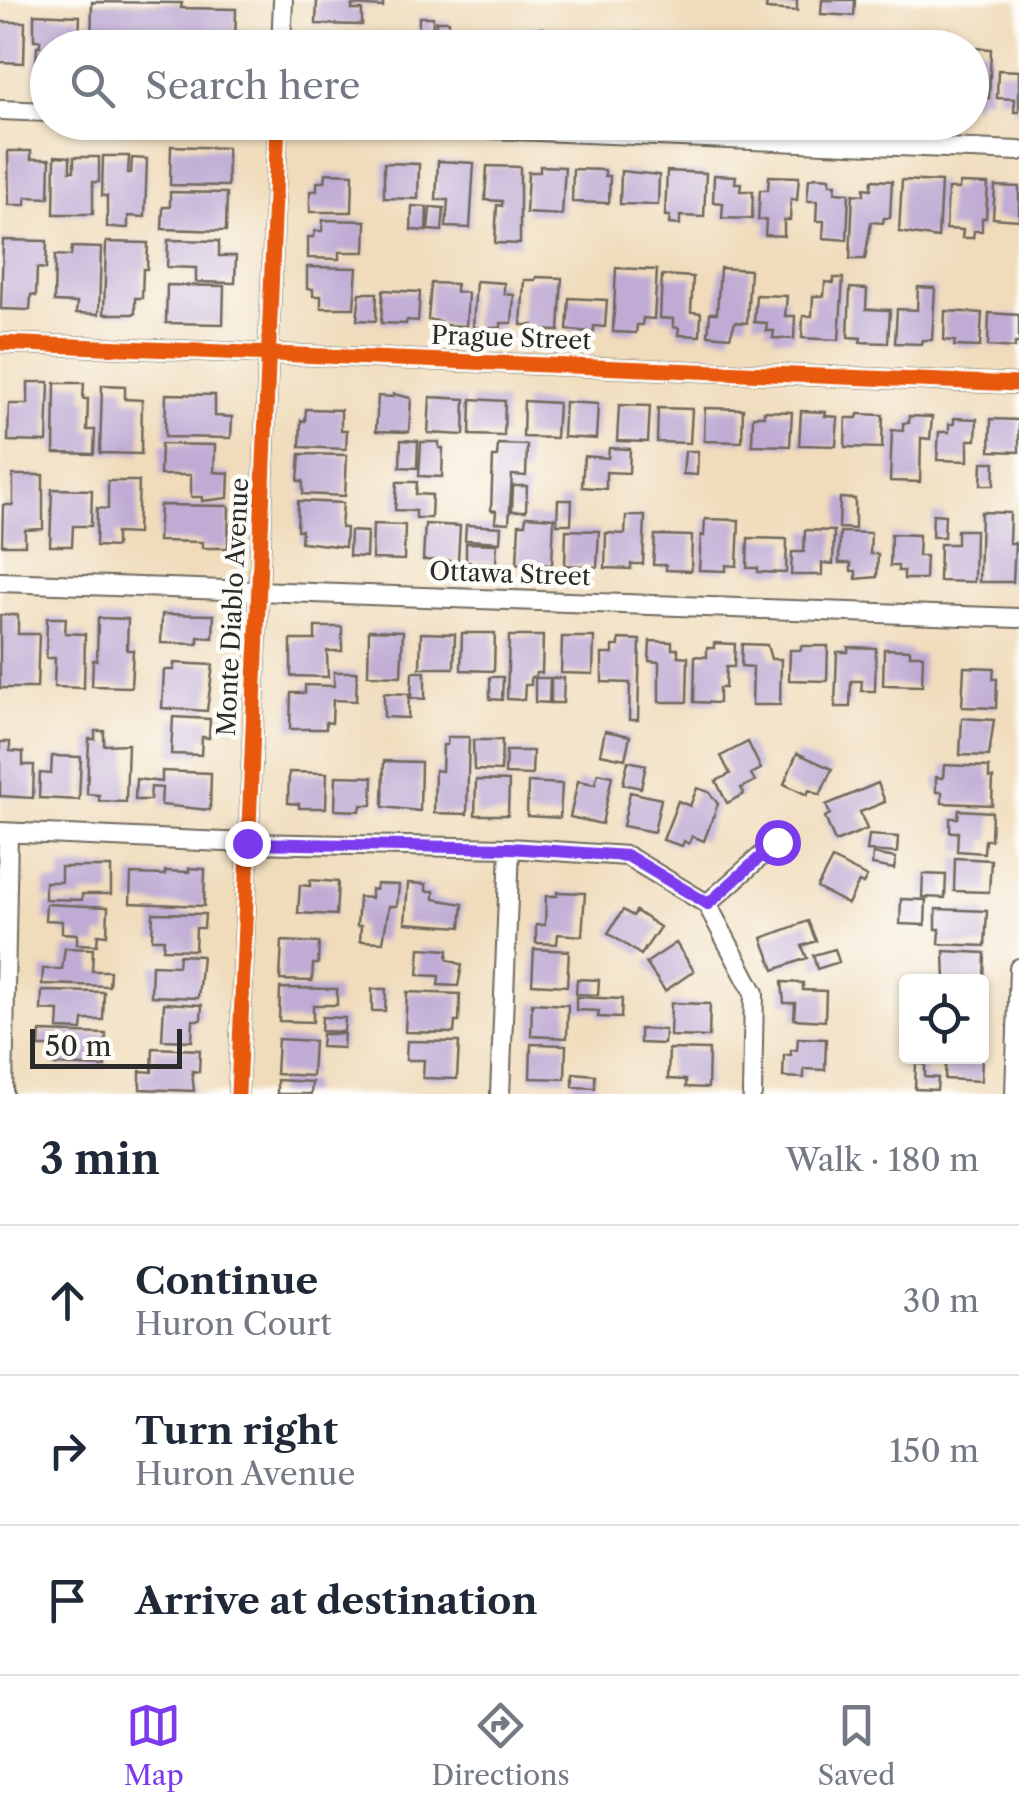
<!DOCTYPE html>
<meta charset="utf-8">
<style>
:root{--surface:#fff;--page:#f6f6f7;--text:#1f2937;--muted:#747a83;--line:#e0e1e3;--accent:#7c3aed}
body{margin:0;font-family:"Libre Caslon Text",serif;background:var(--page);color:var(--text)}
.controls{position:absolute;right:30px;bottom:30px;display:grid;overflow:hidden;border-radius:10px;box-shadow:0 2px 8px #0004}
.controls button{width:90px;height:90px;display:grid;place-items:center;padding:0;border:0;border-bottom:2px solid var(--line);background:var(--surface);color:var(--text);font:50px sans-serif}
.scale{position:absolute;left:30px;bottom:25px;width:152px;box-sizing:border-box;padding-left:10px;border:5px solid #2b2b2b;border-top:0;font-size:28px;line-height:35px;white-space:nowrap;color:#2b2b2b;-webkit-text-stroke:8px #fdfcf7;paint-order:stroke}
.stop{position:absolute;width:30px;height:30px;margin:-22px;border:8px solid #7c3aed;border-radius:50%;background:#fff}
.stop.end{background:#7c3aed;border-color:#fff;box-shadow:0 2px 10px #0008}
.list{margin:0;padding:0;list-style:none}
h2{display:flex;justify-content:space-between;align-items:center;height:130px;margin:0;padding:0 40px;font-size:42px}
h2 small{font-size:32px;font-weight:400;color:var(--muted)}
.list li{display:grid;grid-template-columns:65px 1fr auto;gap:30px;align-items:center;box-sizing:border-box;height:150px;padding:0 40px;border-top:2px solid var(--line)}
.list b{display:block;font-size:38px;white-space:nowrap}
.list p{margin:0;font-size:32px;white-space:nowrap;color:var(--muted)}
.list em{font-size:32px;font-style:normal;color:var(--muted)}
.icon{flex:none;width:55px;height:55px;fill:none;stroke:currentColor;stroke-width:2;stroke-linecap:round;stroke-linejoin:round}
.map{position:relative;flex:none;width:1019px;height:1094px;overflow:hidden}
.search{position:absolute;background:var(--surface);box-shadow:0 2px 8px #0004;left:30px;right:30px;top:30px;height:110px;display:flex;align-items:center;gap:25px;box-sizing:border-box;padding:0 35px;border-radius:55px;color:var(--muted);font-size:38px}
.sheet{height:580px;background:var(--surface)}
nav{display:flex;justify-content:space-around;align-items:center;box-sizing:border-box;height:140px;border-top:2px solid var(--line);background:var(--surface);font-size:28px;color:var(--muted)}
nav a{display:grid;justify-items:center;gap:5px}
nav .on{color:var(--accent)}
.map>svg:first-child{display:block}
</style>
<div class="map">
<svg width="1019" height="1094" viewBox="0 0 1019 1094">
<rect width="100%" height="100%" fill="#fdfcf7"/>
<filter id="ink" filterUnits="userSpaceOnUse"><feTurbulence type="fractalNoise" baseFrequency=".01" numOctaves="2"/><feDisplacementMap in="SourceGraphic" scale="20" xChannelSelector="R" yChannelSelector="G"/><feConvolveMatrix kernelMatrix="1 2 1 2 8 2 1 2 1" color-interpolation-filters="sRGB"/></filter>
<filter id="wash" filterUnits="userSpaceOnUse"><feTurbulence type="fractalNoise" baseFrequency=".0048" numOctaves="4" result="noise"/><feDisplacementMap in="SourceGraphic" scale="40" xChannelSelector="R" yChannelSelector="G"/><feGaussianBlur stdDeviation="2.25" result="paint"/><feColorMatrix in="noise" values="0 0 0 0 0 0 0 0 0 0 0 0 0 0 0 0 0 1.4 0 .05"/><feComposite in="paint" operator="in"/></filter>
<g filter="url(#wash)">
<rect width="100%" height="100%" fill="#f0dcbb"/>
<g id="blocks">
<path fill="#bfabd4" d="M317 0H383V7L352 5V10H362V25L316 24Z
M767 0H797V11L766 9Z
M822 0H855L854 16 821 14Z
M92 2 182 3 181 8 236 9 235 48H91Z
M34 14 80 16 79 48H48V72H36L37 46H40V40H34Z
M419 17H433L432 47H418Z
M436 21H449L448 48H435Z
M0 22H25L24 63 0 62Z
M530 28H544L543 48H529Z
M624 32 645 33 644 48H623Z
M358 34H381V47H358Z
M314 39 351 40 350 48H314Z
M973 48 991 49 989 98H977V105H972Z
M998 70 1019 71V112H1014L1015 99 997 98Z
M171 146 227 148 228 186 170 185Z
M8 151H31V159H50L49 198 26 197V205H9Z
M55 156 70 157V171H74V157H99V182H93V214H54Z
M103 156H129L128 173H131L132 158 147 159 145 217 128 216V228L107 227V196H102Z
M438 161 474 163 470 228 446 227 448 200H436Z
M384 163 419 164 418 199 384 198Z
M487 166 520 167V244L495 243 497 205 502 206V201L485 200Z
M540 166 565 167 562 215 526 213 528 172H540Z
M573 169 605 170V176H610L609 203 572 202Z
M621 171 659 175 658 205 620 204Z
M667 171 706 173 704 217 680 216V225L669 224 670 216H665Z
M326 173 353 174 352 212H310V191H317V182H325Z
M714 175 736 176 735 183H741L740 191H753L752 219 722 218 723 203 713 202Z
M769 176 799 177 797 200 791 199 790 220H784V236L765 235 766 220H758L760 190H768Z
M816 177 830 178V184H836L835 192 849 193 847 240 823 238 824 221H816L817 201H807L809 179Z
M872 180 892 181 890 218H884L883 223 871 222 865 259H850L853 194 864 195V188L871 189Z
M902 180 941 182 938 238 899 232Z
M960 183 988 184 986 218H982V231H974L973 238H962L963 230 946 229 948 189H959Z
M995 186 1019 187V220L993 218Z
M170 192 227 193 226 231 162 229 163 207H170Z
M412 206 427 207 426 231 411 230Z
M430 207 444 208 442 231 428 230Z
M323 220 366 221 365 252H339V259L308 258V237H314L315 231H322Z
M3 240 47 241 46 269 37 268 36 296 31 295 30 310 1 309Z
M168 240 219 241V256H236L235 283 196 282V268L167 267Z
M106 242 148 243 147 269H143L142 298H135V314H104Z
M72 247 101 248 99 314 76 313 77 303 54 302 55 255 71 256Z
M307 267 357 268 354 308H321V296H313V289H307Z
M616 268 657 270 654 319 643 318 642 325H637L636 333 613 332Z
M720 268 750 270 747 323 735 322 730 337 708 335 710 313H717Z
M662 275 693 277 691 312 701 313 700 336 678 335 679 328 673 327V319L660 318Z
M536 277 562 278 559 331 533 330V325H521L524 280H535Z
M834 278H843L839 340 802 338 803 316H812L813 296H824L825 282 834 283Z
M476 281 504 283V294L514 295 512 323H501V328L473 327Z
M431 283 456 284V292L468 293 466 326 439 325 440 321 428 320Z
M167 285 224 286 223 324 166 323Z
M918 287 935 288 932 340H922L921 344 895 343 897 309 917 310Z
M850 288 867 289 866 309 890 310 888 343 860 342 861 338 848 337Z
M383 290 420 292 418 321 407 320 406 324 381 323Z
M360 293H377L376 321 357 320Z
M756 295 787 296 785 316H795L794 339 773 338 774 331H766L767 323 754 322Z
M569 298 607 300 605 327 594 326V332L567 330Z
M945 311 982 313 980 347 954 346 955 341 944 340Z
M989 313 1019 315V343H1015V348L988 346Z
M28 382H49L47 442 8 441 9 404H28Z
M55 383H84L83 399H88L87 430H95L94 454 54 453Z
M102 385 125 386V399L142 400 141 454 100 453Z
M166 394 215 395V416L232 417 231 438 165 437Z
M393 394 411 398 409 432 376 431 378 396 393 397Z
M430 397 465 399 464 435 428 433Z
M471 399 505 401 504 436 470 435Z
M524 401 558 403 556 438 523 437Z
M565 402 598 404 596 439 563 437Z
M619 405 650 406 648 442 617 441Z
M658 408 692 409 690 443 657 442Z
M705 408 743 409 742 442 704 441Z
M306 409 341 410V430H347L346 449 300 447 301 420 305 421Z
M764 411 792 412 790 446 752 445 753 416H764Z
M801 411 826 412 825 416 838 417 836 446 799 445Z
M858 414 883 415 882 448 845 447 846 418H857Z
M909 416 932 417 930 439 921 438 920 482 890 481 892 430 903 431V423H909Z
M954 418 977 419 976 440H968V461L937 460 939 432H949V424H954Z
M991 419 1019 420V452L990 451Z
M401 440 418 441 417 468 400 467Z
M421 442H439V448H443L442 477 419 476Z
M161 444 215 445 214 472 229 473 228 498 202 501V497H191V475H160Z
M498 444 527 445 526 476 512 475 509 523 495 522 496 511 491 510 493 457H497Z
M609 448 630 449 629 473 606 472V489L582 487 584 456 608 458Z
M685 451H698L697 475 683 474Z
M300 454 347 455 345 496 303 494V481H298Z
M982 462H995L994 485H981Z
M13 475H43V529L25 530V545H2L3 505H13Z
M108 481H139L137 534 116 533V547L96 546 97 508 108 509Z
M397 482H417L416 494 432 495 431 518H416V511L395 510Z
M513 486H527L526 511H512Z
M52 489 92 490 91 526H73L72 546H50Z
M840 498 855 499V529L839 528Z
M558 500H572L571 524H557Z
M298 501 343 503 341 528H346L345 547 301 542 302 530H297Z
M160 505 229 506 228 548H202V542L158 541Z
M981 512 1010 513 1009 543H1015L1013 582H979Z
M933 514 945 515 944 537H932Z
M526 516 554 518 552 565 517 564 519 524H525Z
M626 516H645L643 564H631V569L605 568 606 533 625 534Z
M705 519 739 520 737 566 726 565V571L699 570 701 535 704 536Z
M373 524 405 525 404 560 372 559Z
M425 524 460 526 458 561 423 560Z
M466 525 501 527 500 542 465 540Z
M566 530 599 531 597 567 565 565Z
M805 530 834 531 833 564 822 563V575H791L792 552H804Z
M957 530H975L974 582 939 581 940 544H957Z
M350 531 367 532 366 557 349 556Z
M840 532 871 533 870 554H878L877 577 856 579V571H851V563H839Z
M891 534 919 535 918 556H926L925 579H904V571H898V566H890Z
M655 535 692 536 691 571 666 570V565H653Z
M748 538 787 539 786 573 758 572V568H747Z
M466 543 497 544 496 563 466 562Z
M162 614 214 615 213 638 198 637V644L161 643Z
M0 615H18V634H39L37 688H0Z
M47 618H66L65 633 85 634 84 688 54 687 55 658H46Z
M98 618 128 619 127 650H133L131 687 92 686 93 660H97Z
M315 627H342V651H327L328 677 291 676V640H315Z
M369 630 403 631 401 676 368 675Z
M421 633 455 634 454 668H420Z
M462 633H495L494 671 461 670Z
M509 636H543L542 673H536L535 677H531V685H525L524 700 507 699Z
M562 637H594L593 674 561 673Z
M619 639 640 640 638 720H629L630 683 602 682V654H613V646H619Z
M650 641 672 642V649H678V656L688 657 687 702H659V662L649 661Z
M714 643 735 644 734 667H726L725 688H719V703L694 702 695 656 707 657V648H714Z
M742 644 767 645 771 659H781L780 705H752L753 667 741 666Z
M801 646H828L827 681 789 680 790 650H801Z
M848 647 876 648 875 691H861L862 681H851L850 707H835L837 652H848Z
M884 649 910 650V655H923L922 686 883 685Z
M174 663 213 665 207 711 162 708 164 670H174Z
M964 667 994 668 993 679H997L996 708 962 707Z
M334 672H357L356 701 333 700 332 723 326 722V729H290L291 693H305V685L334 686Z
M412 672H425V699L411 698Z
M490 677H503L502 700 490 699Z
M535 678H550L549 703 535 702Z
M551 678H564L563 703H551Z
M384 693 409 694 408 718 384 717Z
M173 717 210 719 209 738 202 737 201 755 171 754Z
M962 718 994 720 989 756 960 755Z
M95 731H104V745L128 744 126 802 99 801V795L87 794 89 739H95Z
M605 731 630 736 625 759 600 754Z
M448 737H469L467 814 434 813 435 770 442 771 443 745H447Z
M473 740H502L501 771 474 770Z
M0 742H10V751L23 752V765H34L33 798 0 796Z
M748 742 761 769 751 774 755 781 741 788 744 794 727 803 716 781 730 774 721 756Z
M506 751H533L532 775 505 774Z
M797 753 832 769 820 795 809 790 807 795 784 784Z
M52 756 81 757 79 800 39 798 40 773 51 774Z
M384 761 421 762 420 811 383 807Z
M628 761 646 765 641 788 623 784Z
M944 765 989 767V778H993L992 805 942 803V792H936V777L943 778Z
M162 771 211 773 210 810 161 805 162 788 151 787 150 800H135L136 779 162 782Z
M289 772 327 773 326 808H299V804L288 803Z
M598 773 612 776 602 824 570 817 578 781 595 784Z
M336 776 373 777 372 805H361L360 811 335 810Z
M476 780 509 781 508 815H475Z
M528 782 562 784 560 818 527 816Z
M878 783 885 802 860 812 867 829 835 842 825 817 830 814 826 805Z
M697 788 709 792 718 804 704 841 692 836 689 844 684 841 682 846 663 840 678 801 690 806Z
M630 792 661 799 654 832 623 826Z
M959 810 992 812 991 840H985L984 853 957 851 958 832H950V818H958Z
M869 835 898 837 897 853 867 851Z
M873 854 896 858 894 869 872 865Z
M955 858 991 860 989 892 954 891Z
M832 859 867 877 863 884 859 882 848 904 817 888Z
M61 867H111V894H82V900L45 899V882H61Z
M189 868 205 869 204 906 130 903 131 874 165 875V871L189 872Z
M923 874 946 875 945 898 922 897Z
M310 880 338 882 336 915 298 913 300 885 310 886Z
M408 883 426 884V891H434V899L463 904 461 927 405 923Z
M377 884 399 885 397 906H389L383 942 360 941 361 926H357L359 897 371 898V889L376 890Z
M557 892 585 893 582 936 558 934 557 944 536 943V925H545L546 896H557Z
M901 899 926 900 925 925 900 924Z
M46 904 108 907 107 935 98 934 97 945 77 944V934L62 933V921L45 920Z
M936 909 987 911 985 946 939 944 940 929H936Z
M623 910 633 916 636 911 660 927 641 955 608 933Z
M153 913 205 914 204 928H196L195 950 163 949 164 939H152Z
M808 921 816 941 802 946 807 958 774 970 762 938Z
M282 941 319 943 318 964H313L312 981 280 980Z
M676 943 694 971 665 991 646 963Z
M65 948 93 949 92 971H110L109 986 42 984 43 969H62Z
M420 948 448 950 447 959 462 965 458 986 438 985 439 976 418 975Z
M534 949 569 951 567 986 532 984Z
M835 949 839 962 817 969 813 955Z
M944 951 985 953 984 981H945Z
M179 955 202 956 198 998 151 996 152 965 178 966Z
M577 979 599 980 598 995 576 994Z
M782 982 803 983V990L826 991 825 1021 794 1019 795 1003H784Z
M280 988 337 989V1005H313V1022L279 1021Z
M372 989H386L385 1011H372Z
M42 991 104 992 103 1020H83L82 1030 58 1029 59 1011 41 1010Z
M407 992 460 994 459 1022H455L454 1033 405 1032Z
M576 997 622 999 621 1018 598 1017 599 1011 576 1010Z
M164 1003 202 1005 201 1020H193L192 1041 162 1040Z
M532 1003 568 1005 567 1038 531 1036Z
M671 1003 710 1004 709 1037 670 1036Z
M322 1017 345 1018 344 1032 321 1031Z
M640 1029 665 1030 664 1044 640 1043Z
M40 1032 106 1034 105 1067 54 1065 55 1047H39Z
M322 1034H344L343 1048 321 1047Z
M798 1038 826 1039 825 1070 804 1069V1078L783 1077 784 1055H791V1050H797Z
M278 1039 314 1041 312 1076 276 1074Z
M407 1041 459 1042 457 1079 423 1078 424 1060H406Z
M531 1044 566 1045 565 1079 530 1078Z
M153 1048 200 1050 199 1072 192 1071 194 1091 140 1089V1071L152 1072Z
M669 1049 709 1050 708 1088 686 1087V1080L668 1079Z
M946 1056H982L981 1081 945 1079Z
M916 1064H925V1077L938 1078 937 1090 915 1089Z
M573 1073 595 1075V1088L573 1087Z
M277 1080 312 1082 311 1094H277Z"/>
</g>
</g>
<g filter="url(#ink)">
<use href="#blocks" fill-opacity="0" stroke="#70695d" stroke-width="2.5"/>
<g fill="none" stroke-linecap="round" stroke-linejoin="round">
<defs>
<path id="street" d="M281 48 283 0
M0 110 48 112
M320 122 1019 151
M0 343 1019 384
M0 582 1019 618
M0 832 247 843 510 848 627 856 707 904 754 993 752 1094
M707 904 777 842
M3 1094 8 833
M238 1094 278 122
M500 1094 510 848
M1015 1094 1019 968"/>
</defs>
<use href="#street" stroke="#70695d" stroke-width="22"/>
<use href="#street" stroke="#fff" stroke-width="18"/>
<defs>
<path id="cycleway" d="M0 343 1019 384
M238 1094 278 122"/>
</defs>
<use href="#cycleway" stroke="#fdfcf7" stroke-width="21"/>
<use href="#cycleway" stroke="#e8590c" stroke-width="15"/>
</g>
</g>
<g fill="none" stroke-linecap="round" stroke-linejoin="round" filter="url(#ink)">
<path stroke="#7c3aed" stroke-width="12" d="M247 843 510 848 628 856 708 904 777 842"/>
</g>
<g text-anchor="middle" dominant-baseline="central" stroke-width="9" stroke-linejoin="round" paint-order="stroke">
<g font-size="25" fill="#2b2b2b" stroke="#fdfcf7">
<text transform="translate(511 338) rotate(2)">Prague Street</text>
<text transform="translate(510 574) rotate(2)">Ottawa Street</text>
<text transform="translate(233 607) rotate(-87)">Monte Diablo Avenue</text>
</g>
</g>
</svg>
<div class="controls">
<button><svg class="icon" aria-label="locate" viewBox="0 0 24 24"><circle cx="12" cy="12" r="6"/><path d="M12 2v4M12 18v4M2 12h4M18 12h4"/></svg></button>
</div>
<div class="scale">50 m</div>
<div class="stop" style="left:777px;top:842px"></div>
<div class="stop end" style="left:247px;top:843px"></div>
<div class="search"><svg class="icon" aria-label="search" viewBox="0 0 24 24"><circle cx="10" cy="10" r="6"/><path d="M15 15l6 6"/></svg>Search here</div>
</div>
<section class="sheet">
<h2>3 min<small>Walk · 180 m</small></h2>
<ul class="list">
<li><svg class="icon" aria-label="ahead" viewBox="0 0 24 24"><path d="M12 20V5M6 11l6-6 6 6"/></svg><div><b>Continue</b><p>Huron Court</p></div><em>30 m</em></li>
<li><svg class="icon" aria-label="right" viewBox="0 0 24 24"><path d="M7 20v-9h11M14 6l5 5-5 5"/></svg><div><b>Turn right</b><p>Huron Avenue</p></div><em>150 m</em></li>
<li><svg class="icon" aria-label="arrive" viewBox="0 0 24 24"><path d="M6 21V4h12l-3 4 3 4H6"/></svg><div><b>Arrive at destination</b></div></li>
</ul>
</section>
<nav>
<a class="on"><svg class="icon" aria-label="map" viewBox="0 0 24 24"><path d="M3 6l6-2 6 2 6-2v14l-6 2-6-2-6 2zM9 4v14M15 6v14"/></svg>Map</a>
<a><svg class="icon" aria-label="directions" viewBox="0 0 24 24"><path d="M12 3l9 9-9 9-9-9zM9 14v-3h6M13 9l2 2-2 2"/></svg>Directions</a>
<a><svg class="icon" aria-label="saved" viewBox="0 0 24 24"><path d="M7 4h10v16l-5-4-5 4z"/></svg>Saved</a>
</nav>
